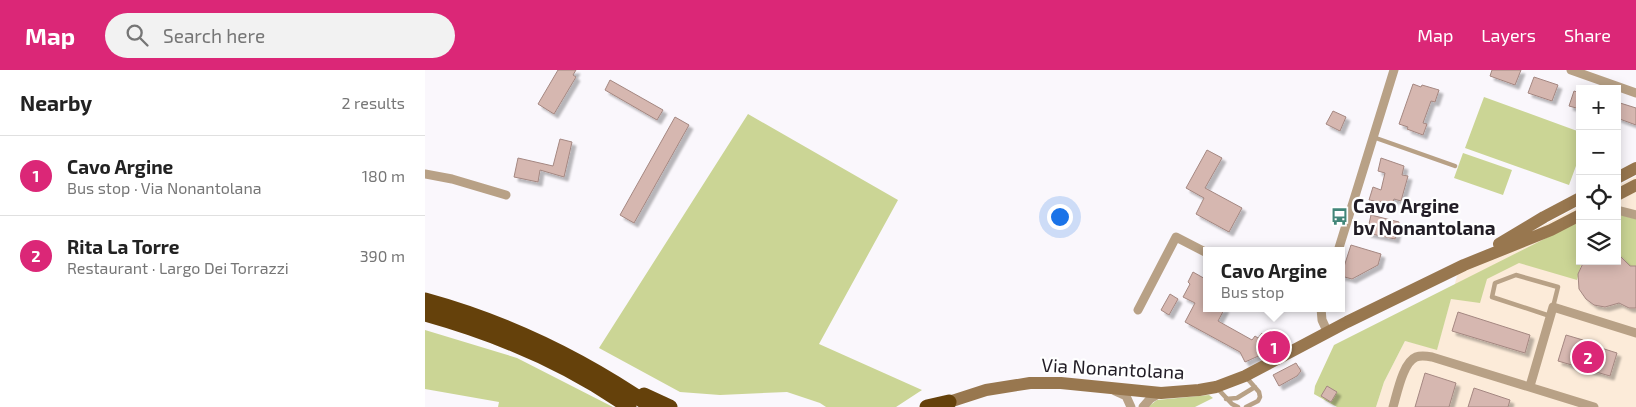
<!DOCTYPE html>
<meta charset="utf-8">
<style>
:root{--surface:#fff;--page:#f2f2f2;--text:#222;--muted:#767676;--line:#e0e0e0;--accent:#db2777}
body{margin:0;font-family:"Exo 2",sans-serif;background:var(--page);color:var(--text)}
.controls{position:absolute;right:15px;top:15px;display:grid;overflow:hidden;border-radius:0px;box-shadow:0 2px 12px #0003}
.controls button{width:45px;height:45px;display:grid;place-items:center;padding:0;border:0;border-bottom:1px solid var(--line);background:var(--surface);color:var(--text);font:25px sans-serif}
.you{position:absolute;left:634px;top:146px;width:18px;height:18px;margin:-12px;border:4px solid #fff;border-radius:50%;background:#1a73e8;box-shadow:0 0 0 8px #1a73e833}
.badge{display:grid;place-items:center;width:32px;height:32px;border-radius:50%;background:var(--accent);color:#fff;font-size:16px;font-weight:700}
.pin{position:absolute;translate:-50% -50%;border:2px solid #fff;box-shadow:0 1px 5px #0006}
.popup{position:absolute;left:778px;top:177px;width:142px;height:65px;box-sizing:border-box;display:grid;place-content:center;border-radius:0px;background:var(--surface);filter:drop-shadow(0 1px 4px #0005);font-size:16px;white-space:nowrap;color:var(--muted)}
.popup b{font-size:19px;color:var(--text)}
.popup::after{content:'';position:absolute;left:50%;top:100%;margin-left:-10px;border:10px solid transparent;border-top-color:var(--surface)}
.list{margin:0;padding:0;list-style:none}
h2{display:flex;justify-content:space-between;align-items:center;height:65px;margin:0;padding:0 20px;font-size:21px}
h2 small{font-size:16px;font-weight:400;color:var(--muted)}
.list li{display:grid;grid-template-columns:32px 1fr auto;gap:15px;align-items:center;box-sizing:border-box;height:80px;padding:0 20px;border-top:1px solid var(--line)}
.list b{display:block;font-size:19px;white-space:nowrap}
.list p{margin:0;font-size:16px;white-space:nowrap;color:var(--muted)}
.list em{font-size:16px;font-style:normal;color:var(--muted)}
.icon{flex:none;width:28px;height:28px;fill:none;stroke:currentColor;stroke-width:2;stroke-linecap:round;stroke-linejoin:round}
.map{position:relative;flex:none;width:1211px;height:337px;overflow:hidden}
header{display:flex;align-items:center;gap:30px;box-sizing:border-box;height:70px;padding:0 25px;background:var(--accent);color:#fff}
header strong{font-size:24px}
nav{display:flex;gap:28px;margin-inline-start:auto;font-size:18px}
.search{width:350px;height:45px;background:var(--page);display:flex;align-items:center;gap:12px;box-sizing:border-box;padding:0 18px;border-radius:28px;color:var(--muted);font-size:19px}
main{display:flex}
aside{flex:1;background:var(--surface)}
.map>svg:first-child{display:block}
</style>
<header>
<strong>Map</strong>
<div class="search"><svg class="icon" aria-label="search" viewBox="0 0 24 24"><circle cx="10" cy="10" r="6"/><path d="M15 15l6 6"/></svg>Search here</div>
<nav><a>Map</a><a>Layers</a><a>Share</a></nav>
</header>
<main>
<aside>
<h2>Nearby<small>2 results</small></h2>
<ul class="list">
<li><span class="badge">1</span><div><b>Cavo Argine</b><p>Bus stop · Via Nonantolana</p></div><em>180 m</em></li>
<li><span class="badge">2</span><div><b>Rita La Torre</b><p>Restaurant · Largo Dei Torrazzi</p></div><em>390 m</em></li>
</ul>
</aside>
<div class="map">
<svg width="1211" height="337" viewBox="0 0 1211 337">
<defs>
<filter id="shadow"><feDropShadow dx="4" dy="4" stdDeviation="1" flood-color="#0004"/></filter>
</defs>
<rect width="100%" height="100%" fill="#faf7fc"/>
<path fill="#fcebd9" d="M1211 106V337H951L959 312 980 271 1012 279 1035 195 1102 164 1155 136V191H1192V116Z"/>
<path fill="#cbd595" d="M1059 27 1155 62V85L1144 115 1040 78Z
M323 44 473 130 394 274 497 320 471 337H401L395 333 362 322 295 325 255 322 174 278Z
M1038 83 1087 100 1078 125 1029 108Z
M1192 144 1211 149V197L1205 196 1198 188 1192 185Z
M1155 151V191H1161L1156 195 1152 210 1094 193 1062 209 1055 233 1026 229 1012 280 980 271 959 312 951 337H912L889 324 890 316 909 275Z
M0 260 92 288 188 337H73L74 332 0 319Z
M784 325 788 328 770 337H723L732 330Z"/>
<path fill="#d6b7b0" stroke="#a48781" filter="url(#shadow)" d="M133 0H151L148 5 151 7 129 44 113 34Z
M1067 0H1096L1090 15 1065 6Z
M1109 7 1133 15 1127 31 1103 23Z
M185 10 238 40 232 50 180 20Z
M988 14 996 17 997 15 1014 20 1010 32 1006 31 998 53 1002 54 998 65 982 59 983 57 974 54Z
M1149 21 1155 23V39L1144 36Z
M1192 32 1211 38V55L1192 48Z
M908 41 921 47 915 61 901 54Z
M250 47 264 55 209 153 195 145Z
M135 69 147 72 139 107 115 100 113 112 89 107 93 88 128 96Z
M782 80 797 88 780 118 817 138 804 162 771 144 779 128 761 118Z
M956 88 979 96 977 105 983 106 976 131 969 129 967 134 944 130 948 117 956 120 960 103 953 101Z
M946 145 974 152 970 169 942 163Z
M926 175 956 184 953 195 927 209 916 206Z
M1192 183 1205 196H1211V238H1204L1194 233 1180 237 1169 235 1161 229 1154 219 1153 204 1159 191H1192Z
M768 202 782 210V238H800L793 251 827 270 830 266 833 268 837 263 846 273 842 277 843 279 837 282 838 284 820 292 815 282 760 252 770 233 758 227 765 214 763 212Z
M745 224 753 229 744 245 736 240Z
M1033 242 1105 265 1100 283 1027 261Z
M1141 265 1158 270 1157 272 1192 283 1185 306 1133 291Z
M871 293 876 301 872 306 854 316 848 305Z
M1000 303 1031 313 1024 337H990Z
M902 316 912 322 906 332 896 326Z
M1049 318 1085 330 1083 337H1043Z"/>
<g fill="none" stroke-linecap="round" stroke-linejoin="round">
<path stroke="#b8a186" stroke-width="4.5" d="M948 67 1030 96
M1125 246 1067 227 1070 213 1091 205 1133 217 1128 237
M792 318 807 334 813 337
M801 329 812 328 830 317
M821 337 833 331 835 327 834 322 821 307"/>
<path stroke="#b8a186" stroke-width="9" d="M1146 0 1211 23
M0 104 27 109 81 125
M1192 140 1211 145
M913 181 969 0
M896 238 897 250 903 263
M713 240 751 167 782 183
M1105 316 1128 237 1211 263
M690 321 701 326 706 337
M718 337 725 329 735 323
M968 337C972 324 978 292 991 287 996 285 1002 286 1007 287L1169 337"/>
<path stroke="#98774f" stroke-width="12" d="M1192 108 1211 98
M1192 125 1211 115
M1074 174 1119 147 1155 128
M516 337 524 332 561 320 605 313H636L736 323 774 320 791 317 820 306 922 252 1039 195 1126 160 1155 145"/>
<path stroke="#65410b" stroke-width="15" d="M0 230C84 253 156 288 227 337
M0 244C72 264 143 294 204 337
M219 325 245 337
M502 337 524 332"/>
</g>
<defs>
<symbol id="bus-bare" viewBox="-9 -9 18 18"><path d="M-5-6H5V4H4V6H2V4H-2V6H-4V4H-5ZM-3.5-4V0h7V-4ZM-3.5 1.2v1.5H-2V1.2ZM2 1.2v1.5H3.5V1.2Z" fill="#428679" stroke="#fff" stroke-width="2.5" paint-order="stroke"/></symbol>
</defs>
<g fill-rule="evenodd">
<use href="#bus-bare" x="902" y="134" width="25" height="25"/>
</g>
<g text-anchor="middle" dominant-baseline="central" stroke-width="4.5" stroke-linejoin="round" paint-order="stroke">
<g font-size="19" font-weight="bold" fill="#221d26" stroke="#fff" text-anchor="start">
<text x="928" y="135">Cavo Argine<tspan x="928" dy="22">bv Nonantolana</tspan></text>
</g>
<g font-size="19" fill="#221d26" stroke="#fff">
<text transform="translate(688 298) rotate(3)">Via Nonantolana</text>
</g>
</g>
</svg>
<div class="controls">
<button>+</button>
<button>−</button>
<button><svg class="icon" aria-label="locate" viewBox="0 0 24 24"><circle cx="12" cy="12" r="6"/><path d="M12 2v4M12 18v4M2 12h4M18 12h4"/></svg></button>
<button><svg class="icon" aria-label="layers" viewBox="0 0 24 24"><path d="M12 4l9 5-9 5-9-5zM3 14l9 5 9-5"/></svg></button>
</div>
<div class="you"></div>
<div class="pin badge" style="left:849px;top:277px">1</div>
<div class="popup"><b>Cavo Argine</b>Bus stop</div>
<div class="pin badge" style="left:1163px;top:287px">2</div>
</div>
</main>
